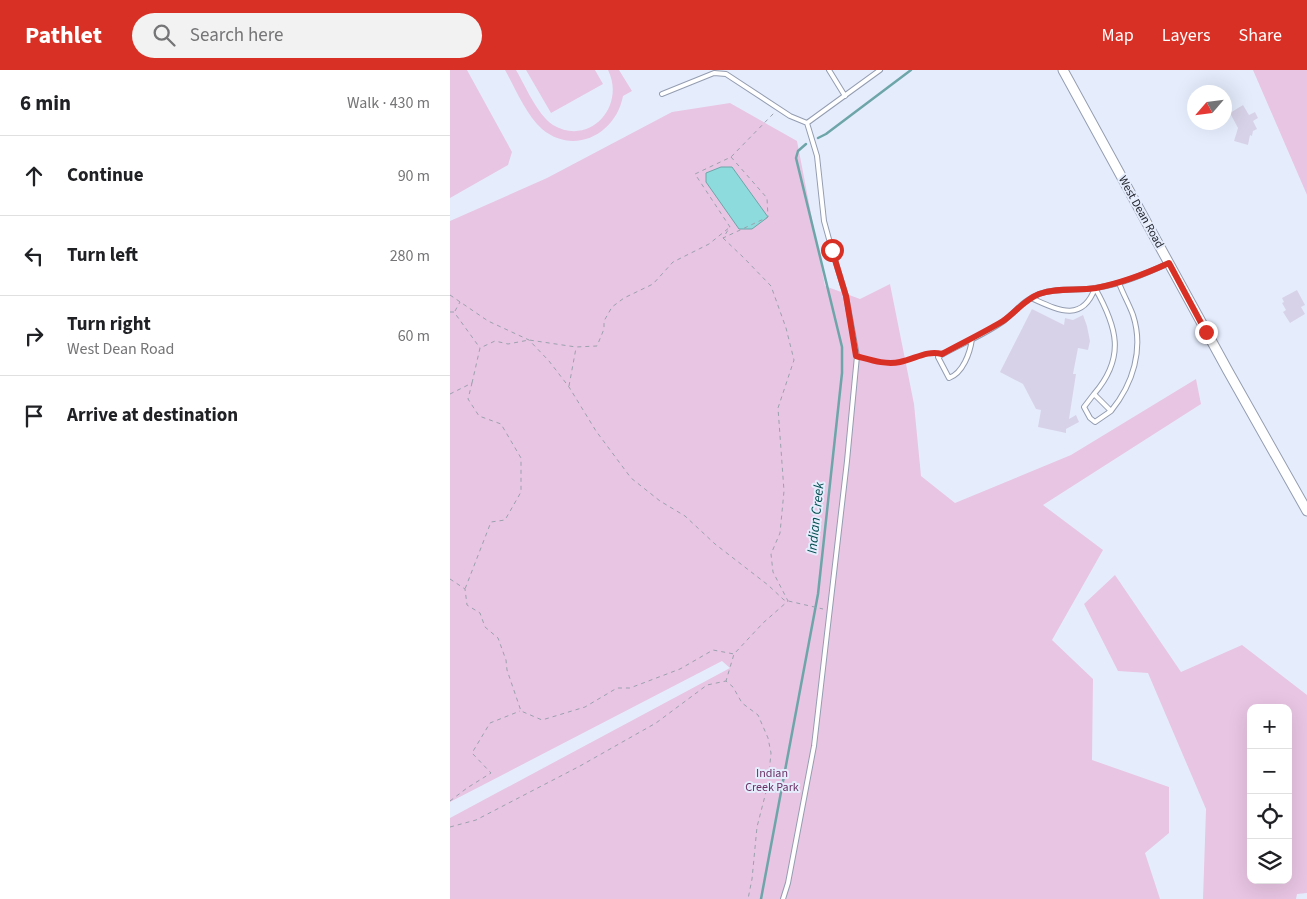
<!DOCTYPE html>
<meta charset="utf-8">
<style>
:root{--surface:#fff;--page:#f2f2f2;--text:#202124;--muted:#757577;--line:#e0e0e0;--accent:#d93025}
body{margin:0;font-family:"Source Sans 3",sans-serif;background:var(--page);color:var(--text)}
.controls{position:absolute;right:15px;bottom:15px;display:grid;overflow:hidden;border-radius:10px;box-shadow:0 5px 20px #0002}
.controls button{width:45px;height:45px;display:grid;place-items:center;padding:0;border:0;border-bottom:1px solid var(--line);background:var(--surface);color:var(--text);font:25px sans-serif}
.compass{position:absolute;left:737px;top:15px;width:45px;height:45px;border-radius:50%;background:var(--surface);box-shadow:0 5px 20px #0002;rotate:242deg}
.stop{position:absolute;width:15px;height:15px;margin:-11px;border:4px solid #d93025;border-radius:50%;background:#fff}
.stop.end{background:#d93025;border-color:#fff;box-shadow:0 1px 5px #0008}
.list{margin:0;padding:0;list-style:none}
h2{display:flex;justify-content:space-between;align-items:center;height:65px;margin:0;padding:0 20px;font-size:21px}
h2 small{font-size:16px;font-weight:400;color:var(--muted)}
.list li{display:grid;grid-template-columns:32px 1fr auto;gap:15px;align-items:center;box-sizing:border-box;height:80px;padding:0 20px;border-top:1px solid var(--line)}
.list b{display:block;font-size:19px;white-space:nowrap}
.list p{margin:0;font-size:16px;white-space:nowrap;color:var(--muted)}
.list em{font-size:16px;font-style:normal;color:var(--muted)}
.icon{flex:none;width:28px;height:28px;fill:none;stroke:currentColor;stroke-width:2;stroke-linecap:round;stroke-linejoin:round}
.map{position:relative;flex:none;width:857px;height:829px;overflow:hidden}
header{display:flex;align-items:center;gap:30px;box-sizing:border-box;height:70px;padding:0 25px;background:var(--accent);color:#fff}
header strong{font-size:24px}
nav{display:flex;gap:28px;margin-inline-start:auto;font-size:18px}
.search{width:350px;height:45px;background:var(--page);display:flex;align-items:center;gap:12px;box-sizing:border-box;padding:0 18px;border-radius:28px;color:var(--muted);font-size:19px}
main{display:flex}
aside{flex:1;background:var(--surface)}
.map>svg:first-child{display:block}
</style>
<header>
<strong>Pathlet</strong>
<div class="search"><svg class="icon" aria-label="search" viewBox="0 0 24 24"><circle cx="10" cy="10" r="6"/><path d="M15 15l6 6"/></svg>Search here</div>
<nav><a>Map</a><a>Layers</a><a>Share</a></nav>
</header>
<main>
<aside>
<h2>6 min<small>Walk · 430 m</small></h2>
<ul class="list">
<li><svg class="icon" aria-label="ahead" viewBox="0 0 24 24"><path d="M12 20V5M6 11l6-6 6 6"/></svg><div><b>Continue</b></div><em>90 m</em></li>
<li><svg class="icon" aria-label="left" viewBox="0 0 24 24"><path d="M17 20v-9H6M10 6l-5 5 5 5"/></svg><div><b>Turn left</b></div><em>280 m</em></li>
<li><svg class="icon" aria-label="right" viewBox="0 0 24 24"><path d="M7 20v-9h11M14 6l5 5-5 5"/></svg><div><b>Turn right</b><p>West Dean Road</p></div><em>60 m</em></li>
<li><svg class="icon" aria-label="arrive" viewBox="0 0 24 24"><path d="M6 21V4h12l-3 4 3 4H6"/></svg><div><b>Arrive at destination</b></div></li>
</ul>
</aside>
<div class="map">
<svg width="857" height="829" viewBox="0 0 857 829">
<rect width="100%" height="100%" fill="#e5edfd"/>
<path fill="#e8c5e3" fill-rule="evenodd" d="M0 0H17L62 82 58 95 0 128Z
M55 0H66C76 17 87 44 103 55 140 77 176 36 158 0H169L182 21 173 26C166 64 124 86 92 59 76 45 65 18 55 0Z
M76 0H145L153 14 101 43Z
M803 0H857V125Z
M280 33 347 71 375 216 410 229 440 214 464 334 471 406 505 433 621 385 746 309 751 334 593 435 653 480 602 570 643 609 642 690 719 717V763L695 783 710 829H0V748L280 598 272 591 0 732V151L97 108 222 42Z
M665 505 731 602 792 575 857 625V823L847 824 846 829H753L756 739 698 603 668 601 634 534ZM801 638H838V810H801Z"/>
<path fill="#8ddbdd" stroke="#6da5a8" d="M271 97H282L318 147 302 159H289L256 112V103Z"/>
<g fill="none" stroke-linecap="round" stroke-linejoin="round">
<path stroke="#6da5a8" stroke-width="2.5" d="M368 68 376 64 461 0
M311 829 368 524 392 303V277L346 88 348 81 356 74"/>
</g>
<path fill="#d8d2e8" d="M793 35 799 45 805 42 808 48 803 51 807 59 803 61 802 66 800 65 798 75 784 71 788 58 780 43Z
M847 220 855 235 851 237 855 244 840 253 833 242 836 240 832 233 834 232 832 228Z
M582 239 614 255 615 248 623 250 633 245 637 256 640 271 638 280 628 278 623 304H626L619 349 626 345 629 352 616 359V363L588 357 591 340 586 339 573 314 550 302Z"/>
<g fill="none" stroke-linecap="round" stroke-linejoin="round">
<defs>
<path id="service" d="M379 0 395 26
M212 24 264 3 276 4 340 46 357 53 430 0
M645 218C667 257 676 287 644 324L661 341C683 314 694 279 683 245 679 234 673 224 669 213
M581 228C606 239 632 254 645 218
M522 269C520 283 513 303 499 308L488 287C510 274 535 265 555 250 567 240 574 230 589 224 607 217 627 221 646 218 672 214 695 204 719 193
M644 324 634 337 640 348 645 352 661 341
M333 829 338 813 364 676 397 391 407 286 396 226 382 180 374 151 367 86 357 53"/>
<path id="tertiary" d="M613 0 778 301 857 441"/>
</defs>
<use href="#service" stroke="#949db0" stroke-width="6"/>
<use href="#tertiary" stroke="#949db0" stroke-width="11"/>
<path stroke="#9ba1ae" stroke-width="1" stroke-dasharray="4 4" stroke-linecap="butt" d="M281 87 317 128 318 147 273 168 280 157 245 104 281 87 324 43
M273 168 294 188 321 216 336 258 344 290 328 338 334 421 330 463 321 484 323 502 338 531 313 553 284 584 276 611
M0 225 38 251 79 270 99 291 119 317 146 361 181 408 210 431 235 446 265 474 318 515 334 530 373 539
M5 241 10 232
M0 242H4L30 278
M412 288C444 298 453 289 483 282
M22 313 30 278 45 271 58 274 79 270 126 277 147 276 154 259V251L162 237 174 228 203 214 223 192 259 174 280 157
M119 316 126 278
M0 324 22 313 18 329 29 346 51 354 71 388V422L55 450 41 452 15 519
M0 509 15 519 17 535 30 543 35 557 48 568 56 590 57 600 71 641 92 650 135 637 167 618H180L230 599 263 580 284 584
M0 731 17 718 41 703 22 683 40 653 70 641
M0 757 26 750 130 696 206 653 257 615 276 611 283 617 292 633 308 645 318 668 321 683 318 714 307 757 302 809 298 829"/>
<use href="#service" stroke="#fff" stroke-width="4"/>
<use href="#tertiary" stroke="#fff" stroke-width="9"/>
</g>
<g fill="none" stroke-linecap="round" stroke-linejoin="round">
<path stroke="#d93025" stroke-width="6" d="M382 180 396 226 406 286C421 290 435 295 450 292 465 289 477 280 492 284 512 273 533 263 553 251 566 242 574 230 589 224 608 217 627 221 646 218 672 213 695 204 719 193L756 262"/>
</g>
<g text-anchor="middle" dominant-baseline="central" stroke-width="4" stroke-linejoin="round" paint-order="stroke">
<g font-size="12" fill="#23262e" stroke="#e5edfd">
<text transform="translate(691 142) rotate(61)">West Dean Road</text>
</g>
<g font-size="12" fill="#6a3164" stroke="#e5edfd">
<text x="322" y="703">Indian<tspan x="322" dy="14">Creek Park</tspan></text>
</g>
<g font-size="14" font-style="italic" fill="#034d4f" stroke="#e5edfd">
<text transform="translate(366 448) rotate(-84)">Indian Creek</text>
</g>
</g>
</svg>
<div class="controls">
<button>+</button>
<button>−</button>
<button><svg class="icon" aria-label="locate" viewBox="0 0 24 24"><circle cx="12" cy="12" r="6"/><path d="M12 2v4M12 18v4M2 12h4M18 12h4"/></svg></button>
<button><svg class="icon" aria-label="layers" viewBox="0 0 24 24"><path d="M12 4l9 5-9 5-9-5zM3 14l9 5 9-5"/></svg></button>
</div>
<svg class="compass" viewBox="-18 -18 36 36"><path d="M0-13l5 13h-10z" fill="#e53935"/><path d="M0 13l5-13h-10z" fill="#757577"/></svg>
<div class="stop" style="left:382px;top:180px"></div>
<div class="stop end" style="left:756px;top:262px"></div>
</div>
</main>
